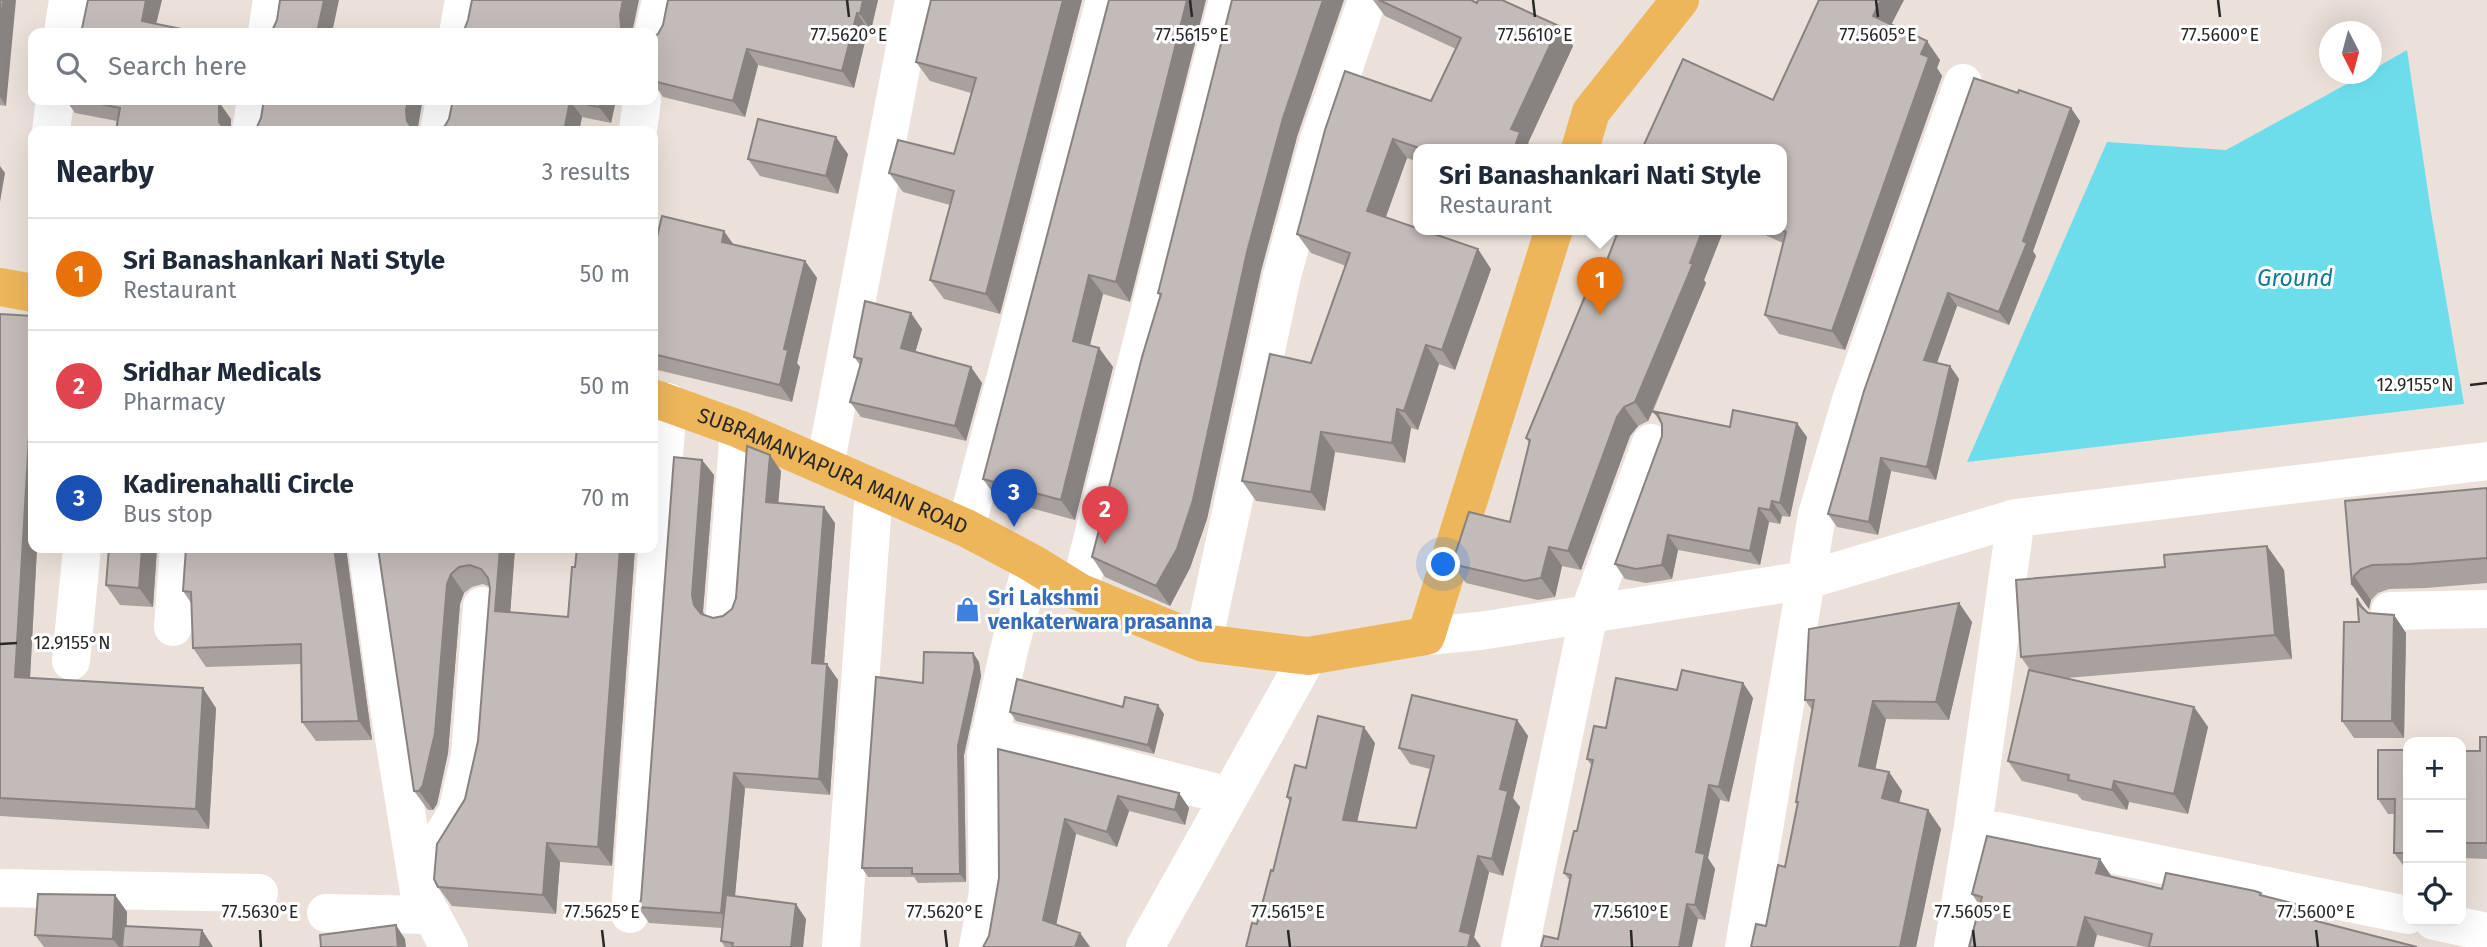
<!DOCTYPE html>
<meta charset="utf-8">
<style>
:root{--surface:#fff;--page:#f2f2f3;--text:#1f2937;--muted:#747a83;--line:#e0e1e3;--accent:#db2777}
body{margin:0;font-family:"Fira Sans",sans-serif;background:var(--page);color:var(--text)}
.controls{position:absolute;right:21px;bottom:21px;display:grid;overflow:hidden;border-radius:14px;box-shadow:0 7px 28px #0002}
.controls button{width:63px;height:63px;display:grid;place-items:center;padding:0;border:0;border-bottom:2px solid var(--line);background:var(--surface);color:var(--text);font:35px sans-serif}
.compass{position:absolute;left:2319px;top:21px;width:63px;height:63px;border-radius:50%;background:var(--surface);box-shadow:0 7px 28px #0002;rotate:174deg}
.you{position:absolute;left:1444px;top:565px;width:24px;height:24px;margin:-18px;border:5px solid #fff;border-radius:50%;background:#1a73e8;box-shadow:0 0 0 10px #1a73e833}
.badge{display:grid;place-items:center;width:46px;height:46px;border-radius:50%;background:var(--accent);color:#fff;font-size:23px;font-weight:700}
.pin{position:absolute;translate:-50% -58px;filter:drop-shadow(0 2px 4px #0008)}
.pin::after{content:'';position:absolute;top:37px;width:24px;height:21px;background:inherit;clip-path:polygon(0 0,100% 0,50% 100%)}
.popup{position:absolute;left:1413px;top:144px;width:374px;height:91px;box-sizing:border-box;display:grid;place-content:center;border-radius:14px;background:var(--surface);filter:drop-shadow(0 2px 5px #0005);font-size:23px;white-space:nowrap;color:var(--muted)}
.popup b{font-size:26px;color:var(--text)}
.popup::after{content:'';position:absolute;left:50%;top:100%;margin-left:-14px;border:14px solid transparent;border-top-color:var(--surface)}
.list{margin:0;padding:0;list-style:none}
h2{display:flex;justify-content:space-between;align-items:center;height:91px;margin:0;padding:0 28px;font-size:30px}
h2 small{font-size:23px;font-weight:400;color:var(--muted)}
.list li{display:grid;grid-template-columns:46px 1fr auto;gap:21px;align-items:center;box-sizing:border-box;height:112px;padding:0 28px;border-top:2px solid var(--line)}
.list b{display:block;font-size:26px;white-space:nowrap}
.list p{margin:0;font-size:23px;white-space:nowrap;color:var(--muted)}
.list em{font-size:23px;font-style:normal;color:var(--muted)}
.icon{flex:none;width:38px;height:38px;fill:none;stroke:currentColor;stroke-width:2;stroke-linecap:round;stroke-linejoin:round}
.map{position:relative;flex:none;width:2487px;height:947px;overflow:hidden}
.search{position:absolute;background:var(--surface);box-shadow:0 7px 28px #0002;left:28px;top:28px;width:630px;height:77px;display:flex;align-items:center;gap:18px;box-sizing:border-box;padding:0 24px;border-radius:14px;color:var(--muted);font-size:26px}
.panel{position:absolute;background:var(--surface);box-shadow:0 7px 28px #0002;left:28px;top:126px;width:630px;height:427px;border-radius:14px}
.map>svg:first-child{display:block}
</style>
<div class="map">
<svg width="2487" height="947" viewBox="0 0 2487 947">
<rect width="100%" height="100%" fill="#ebe1da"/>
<path fill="#6dddec" d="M2407 50 2431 212 2464 404 1967 462 2107 142 2226 150 2365 74H2372V70Z"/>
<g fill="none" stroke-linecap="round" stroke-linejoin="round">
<path stroke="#fff" stroke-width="38" d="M63 33 68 0
M267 33 272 0
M458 33 464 0
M653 36 661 0
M51 131 55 100
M251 131 256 100
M439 131 445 100
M638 131 642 100
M825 466 914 0
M966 528 1105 0
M367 548 388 701 419 892 449 947
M1079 592 1228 0
M2390 611 2487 609
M725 612 739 429
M173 627 179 548
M1426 636 1480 631 1807 580 2016 518 2487 461
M1203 643 1282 276 1318 143 1367 0
M71 661 82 548
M989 737 1086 759 1229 796
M1973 826 2408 915
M431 854 457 813 470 756 482 606
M0 888 259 893
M326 913 432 915
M630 914 668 402
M2434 921 2487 932
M841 947 874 489
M978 947 988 893 986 755 1009 650 1032 563
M1145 947 1308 656
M1520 947 1589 613 1651 443
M1744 947 1817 515 1852 397 1963 83
M1953 947 1973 826 2016 518"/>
<g stroke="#eeb65b" stroke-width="38">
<path d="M1580 149 1591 112 1680 0"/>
<path d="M0 287 33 293"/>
<path id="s1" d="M653 398 739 429 966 528 1032 563 1079 592 1203 643 1308 656 1426 636 1554 229"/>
</g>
</g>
<path fill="#a8a19d" d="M0 0 6 106 0 105Z
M878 0 871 30 868 29 854 88 758 65 745 117 663 97 653 82V37Z
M1082 0 1000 314 944 299 930 280 950 205 903 192 889 173 954 154 971 93 930 81 916 62Z
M1109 0 1130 302 1103 294 1090 345 1099 348 1113 367 1075 520 997 499 983 479Z
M1373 0H1471L1477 3 1559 26 1573 46 1528 143 1532 149H1418V162L1407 158 1386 217 1491 269 1455 370 1439 364 1418 430 1411 428 1405 463 1335 452 1325 511 1256 501 1242 481 1311 363 1346 266 1311 253 1297 234 1431 101 1456 49 1385 16Z
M1892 24 1940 60 1937 68 1942 76 1845 350 1779 334 1765 315 1783 243 1752 229H1782L1773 100Z
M2018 93 2080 121 2033 251 2036 256 2009 325 1957 306 1937 363 1950 366 1959 379 1936 480 1891 471 1878 535 1837 527 1828 514Z
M66 100H205L231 119V131H117L116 130 117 121 75 113Z
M453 100H616L611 123 582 117 579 131H441L443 129 449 119Z
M1297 137 1261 271 1207 519 1190 568 1170 606 1105 577 1092 557 1106 516 1103 511 1160 296 1158 293Z
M848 154 838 194 760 176 748 159Z
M1619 229H1724L1704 280 1706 283 1653 411 1730 427 1807 437 1790 517 1782 516 1780 524 1769 522 1760 565 1678 550 1672 579 1646 583 1625 579 1615 564 1662 436V425L1653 411 1648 421 1638 426 1630 436 1581 570 1562 566 1555 597 1538 600 1466 583 1452 564 1510 522 1529 443 1526 438 1595 291Z
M734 245 805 261 817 278 797 363 800 367 792 402 653 369V254Z
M0 314 33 316V548H37L30 678 216 708 209 829 0 816Z
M922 329 915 352 971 367 982 383 966 441 861 417 850 402 860 365 854 357Z
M702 460 714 475 703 611 704 615 713 618 723 616 732 609 781 471 778 503 835 523 824 664 838 680 830 795 745 788 735 896 806 919 803 947H725L721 941 722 928 649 923 638 907 641 900Z
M2487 488V583L2426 588 2389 589 2378 593 2371 600 2369 609 2352 585 2345 501Z
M2267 546 2284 570 2292 659 2067 678 2194 707 2208 727 2188 814 2129 802 2127 810 2082 800 2077 794 2022 781 2008 761 2030 670 2021 657 2165 567Z
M109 548H157L153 607 120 605 106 585Z
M186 548H346L372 740 316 741 302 722 301 664 206 667 193 648 191 603 183 591Z
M378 548H515L510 612 568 617 575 567 577 548H635L612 866 560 862 556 914 452 906 438 887 465 799 478 741 490 587 483 584 472 587 464 593 460 604 448 753 437 804 433 810H428L414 791Z
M2357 598 2368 613 2394 615 2406 633 2404 738H2354L2342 721 2359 622Z
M1959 603 1972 622 1949 720 1886 719 1875 769 1889 772 1902 791 1899 803 1928 810 1941 829 1916 947H1751L1766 926 1785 867 1798 804 1796 802 1812 710 1805 700Z
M973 653 979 662 981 676 964 755 966 882 918 883 914 877H868L862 868 923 683Z
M1743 683 1753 698 1729 802 1720 800 1708 858 1715 869 1705 920 1698 919 1558 939 1570 881 1564 873 1577 831 1592 766 1587 759 1606 728 1677 690Z
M1123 707 1164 714 1154 754 1016 721 1010 712Z
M1517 720 1528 736 1513 798 1520 807 1503 876 1489 872 1474 937 1481 947H1246L1257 924 1273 871 1290 802 1287 797 1306 768 1375 743 1357 821 1416 828 1430 769 1410 764 1399 748Z
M2487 737V859L2461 858V751H2480Z
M998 749 1179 793 1189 808 1185 825 1129 811 1117 847 1076 834 1056 924 1080 933 1090 947H983L989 936 999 878Z
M2408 750V868H2405L2394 853V814H2388L2378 799Z
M2112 877 2162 889 2263 896 2310 920 2417 947H2146L1980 906 1972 894Z
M115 895 127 912V926L202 930 213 947H44L35 935Z"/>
<path fill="#888380" d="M3 0H16L6 106 0 97V26Z
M146 0H162L154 33 142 21Z
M324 0H339L332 33H317Z
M623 0H639L632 33H625L621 27 620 15Z
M863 0H878L871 30 860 14Z
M1063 0H1082L1000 314 986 294Z
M1187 0H1206L1130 302 1116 282Z
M1323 0H1344L1297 137 1261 271 1207 519 1190 568 1170 606 1156 586 1283 118Z
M1881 0H1904L1886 35 1873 16Z
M857 13 868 29 854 88 842 71Z
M1559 26 1573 46 1528 143 1532 149H1514L1511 129Z
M1927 41 1940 60 1937 68 1942 76 1845 350 1832 331 1921 54Z
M747 49 758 65 745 117 733 101Z
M408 100H419L422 104 418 127V131H413L407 121 406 110Z
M601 100H616L611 123 599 107Z
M570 101 582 117 579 131H564Z
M219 102 231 119V131H225L219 122Z
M2071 108 2080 121 2033 251 2036 256 2009 325 1999 312 2023 241Z
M836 137 848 154 838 194 826 176Z
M1393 139 1407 158 1381 230 1367 211Z
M0 166 5 173 0 202Z
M1703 229H1724L1704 280 1706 283 1648 421 1635 402Z
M724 231 736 248 722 242Z
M1478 249 1491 269 1455 370 1442 350Z
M805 261 817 278 797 363 800 367 792 402 780 385 784 349Z
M1089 275 1103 294 1086 360 1073 341Z
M1948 293 1957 306 1933 374 1924 360Z
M911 313 922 329 912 364 901 348Z
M1426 345 1439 364 1418 430 1404 411Z
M1099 348 1113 367 1075 520 1061 500Z
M1950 366 1959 379 1936 480 1927 467Z
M971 367 982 383 966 441 955 426Z
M32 385 33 387V548H37L29 696 15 677Z
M1624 407 1638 426 1630 436 1581 570 1568 551 1617 417Z
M1397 409 1411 428 1405 463 1392 443Z
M1797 423 1807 437 1790 517 1780 503Z
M1321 432 1335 452 1325 511 1311 492Z
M770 455 781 471 777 518 766 502Z
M1881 458 1891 471 1878 535 1869 522Z
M702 460 714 475 703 611 705 621 694 605 692 595Z
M1772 501 1782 516 1780 524 1770 510Z
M824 507 835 523 823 678 812 663Z
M1759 508 1769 522 1760 565 1750 551Z
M1668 535 1678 550 1672 579 1662 565Z
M2267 546 2284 570 2292 659 2275 635Z
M1549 547 1562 566 1555 597 1541 578Z
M142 548H157L153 607 139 588Z
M334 548H346L372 740 359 721Z
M500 548H515L509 630 495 611Z
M620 548H635L612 866 598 847Z
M451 574 464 593 460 604 448 753 437 804 433 810 419 791 447 584Z
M2354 576 2371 600 2369 609 2352 585Z
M1959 603 1972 622 1949 720 1936 702Z
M2394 615 2406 633 2404 738 2392 721Z
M973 653 979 662 981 676 964 755 966 882 960 874 958 746Z
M827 664 838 680 830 795 819 779Z
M1743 683 1753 698 1729 802 1719 787Z
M203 688 216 708 209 829 196 809Z
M1873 701 1886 719 1872 785 1859 766Z
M1158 705 1164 714 1154 754 1148 745Z
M2194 707 2208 727 2188 814 2174 794Z
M1517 720 1528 736 1513 798 1520 807 1503 876 1492 859 1500 789Z
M1364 727 1375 743 1354 836 1343 820Z
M1889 772 1902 791 1895 817 1882 798Z
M734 773 745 788 732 928 721 913Z
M2114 781 2129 802 2127 810 2112 790Z
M1709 785 1720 800 1708 858 1715 869 1705 920 1695 905 1696 852Z
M1179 793 1189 808 1185 825 1175 810Z
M1118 796 1129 811 1117 847 1107 832Z
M1928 810 1941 829 1916 947H1900Z
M1065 819 1076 834 1054 935 1043 920Z
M547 843 560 862 556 914 543 895Z
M1478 856 1489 872 1474 937 1481 947H1468L1460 931Z
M2100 859 2112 877 2096 873Z
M115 895 127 912 125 947H119L113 939Z
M796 904 806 919 803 947H791Z
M1687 904 1698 919 1692 947H1679Z
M2300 905 2312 923 2297 916Z
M2085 917 2097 935 2094 947H2077Z
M396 925 405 939 406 947H398Z
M202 930 213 947H200Z
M1080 933 1090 947H1075Z"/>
<path fill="#c3bbb7" stroke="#888380" stroke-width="2" d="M0 0H3L0 26Z
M88 0H146L142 21 201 33H81Z
M280 0H324L317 33H271L277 20Z
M472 0H623L620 15 621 27 625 33H459L464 30 468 20Z
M668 0H863L860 14 857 13 842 71 747 49 733 101 653 81V37L658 34 663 25Z
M931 0H1063L986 294 930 280 954 191 889 173 898 140 954 154 976 78 916 62Z
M1109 0H1187L1116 282 1089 275 1073 341 1099 348 1061 500 983 479Z
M1232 0H1323L1283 118 1247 252 1193 500 1177 549 1156 586 1092 557 1099 530 1108 513 1103 511 1142 357 1161 294 1158 293Z
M1379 0H1471L1477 3 1478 0H1502L1559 26 1511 129 1520 132 1514 149H1422L1393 139 1367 211 1478 249 1442 350 1426 345 1404 411 1397 409 1392 443 1321 432 1311 492 1242 481 1270 354 1311 363 1350 253 1297 234 1325 130 1345 71 1431 101 1461 38Z
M1819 0H1881L1873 16 1927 41 1921 54 1929 57 1832 331 1765 315 1786 232 1780 229H1782V149H1642L1683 59 1773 100Z
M1974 78 2018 93 2019 90 2071 108 2023 241 2027 243 1999 312 1948 293 1924 360 1950 366 1927 467 1881 458 1869 522 1828 514 1864 391Z
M81 100H206L219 102V122L226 131H124L116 130 120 108Z
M264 100H408L406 110 407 121 414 131H252L256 129 261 118Z
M453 100H601L599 107 570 101 564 131H441L443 129 449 119Z
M758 119 836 137 826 176 748 159Z
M662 216 724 231 722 242 805 261 784 349 788 350 780 385 653 354V254Z
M1619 229H1703L1690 263 1693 264 1635 402 1624 407 1617 417 1568 551 1549 547 1541 578 1525 581 1452 564 1469 512 1510 522 1530 440 1526 438 1588 289 1595 291Z
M865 301 911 313 901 348 971 367 955 426 850 402 862 359 854 357Z
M0 314 33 316V385H32L15 677 203 688 196 809 0 798Z
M1733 410 1797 423 1780 503 1772 501 1770 510 1759 508 1750 551 1668 535 1662 565 1636 569 1615 564 1662 436V424L1658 415 1652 411 1730 427Z
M747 446 770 455 766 502 824 507 812 663 827 664 819 779 734 773 721 913 638 907 641 900 674 457 702 460 692 595 694 605 701 614 713 618 723 616 732 609 736 598Z
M2487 488V558L2410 564 2372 565 2361 569 2354 576 2352 585 2345 501Z
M2267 546 2275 635 2021 657 2016 580 2165 567 2164 555Z
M109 548H142L139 588 106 585Z
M186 548H334L359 721 302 722 301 644 193 648 191 592 183 591Z
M378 548H500L495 611 568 617 572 567H575L577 548H620L598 847 547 843 543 895 438 887 434 879 437 844 465 799 478 741 490 588 488 578 481 569 470 565 459 567 451 574 447 584 435 733 423 785 419 791H414Z
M2357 598 2360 606 2368 613 2394 615 2392 721H2342L2344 622H2359Z
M1959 603 1936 702 1873 701 1859 766 1889 772 1882 798 1928 810 1900 947H1751L1756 924 1766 926 1778 865 1785 867 1798 802H1796L1814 700H1805L1809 629Z
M924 652 973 653 975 667 958 746 960 874H912V868H862L876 677 923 683Z
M1682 670 1743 683 1719 787 1709 785 1696 852 1705 854 1695 905 1687 904 1679 947H1541L1544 936 1558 939 1571 875 1564 873 1574 831H1577L1593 760 1587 759 1594 726 1606 728 1616 678 1677 690Z
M2029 670 2194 707 2174 794 2114 781 2112 790 2068 780 2069 775 2008 761Z
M1017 679 1123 707 1125 697 1158 705 1148 745 1010 712Z
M1412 695 1517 720 1500 789 1508 791 1492 859 1478 856 1460 931 1471 934 1468 947H1246L1252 923 1257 924 1271 870 1273 871 1291 798 1287 797 1295 765 1306 768 1318 716 1364 727 1343 820 1416 828 1434 756 1399 748Z
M2480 737H2487V843H2461V751H2480Z
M998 749 1179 793 1175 810 1118 796 1107 832 1065 819 1043 920 1080 933 1075 947H983L989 936 999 878Z
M2378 750H2408V853H2394L2395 799H2378Z
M1987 836 2100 859 2096 873 2162 889 2166 873 2255 891 2261 893 2260 895 2300 905 2297 916 2417 947H2149L2152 934 2085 917 2077 947H1969L1982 897 1972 894Z
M38 894 115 895 113 939 35 935Z
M726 895 796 904 791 947H732L733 943 721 941Z
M396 925 398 947H321L320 935Z
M124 926 202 930 200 947H122Z"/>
<path fill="none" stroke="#282828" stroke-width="2.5" d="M847 0 849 17M1190 0 1192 17M1533 0 1535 17M1876 0 1878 17M2218 0 2220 17M2470 385 2487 383M0 644 17 643M260 930 261 947M602 930 604 947M945 930 947 947M1288 930 1290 947M1631 930 1632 947M1973 930 1975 947M2316 930 2318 947"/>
<defs>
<symbol id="shop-bare" viewBox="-9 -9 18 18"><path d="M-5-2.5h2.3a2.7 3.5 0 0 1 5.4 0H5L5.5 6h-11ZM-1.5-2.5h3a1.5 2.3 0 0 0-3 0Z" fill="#3f7fe0" stroke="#fff" stroke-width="2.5" paint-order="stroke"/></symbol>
</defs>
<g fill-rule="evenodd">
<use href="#shop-bare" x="950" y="592" width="35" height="35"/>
</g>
<g text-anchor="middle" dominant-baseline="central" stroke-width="6" stroke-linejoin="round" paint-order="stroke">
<g font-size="21" fill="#282828" stroke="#fff">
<text stroke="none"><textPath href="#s1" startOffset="194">SUBRAMANYAPURA MAIN ROAD</textPath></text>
</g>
<g font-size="21" font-weight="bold" fill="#366cbe" stroke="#fff" text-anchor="start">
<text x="988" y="598">Sri Lakshmi<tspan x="988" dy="24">venkaterwara prasanna</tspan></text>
</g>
<g font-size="23" font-style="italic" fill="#0f7b95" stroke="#fff">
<text x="2295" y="278">Ground</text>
</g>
</g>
<g font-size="18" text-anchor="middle" fill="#282828" stroke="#fff" stroke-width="6" stroke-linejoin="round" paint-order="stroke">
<text x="849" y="41">77.5620°E</text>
<text x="1192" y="41">77.5615°E</text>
<text x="1535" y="41">77.5610°E</text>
<text x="1878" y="41">77.5605°E</text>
<text x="2220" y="41">77.5600°E</text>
<text x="2415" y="391">12.9155°N</text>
<text x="72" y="649">12.9155°N</text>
<text x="260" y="918">77.5630°E</text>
<text x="602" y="918">77.5625°E</text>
<text x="945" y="918">77.5620°E</text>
<text x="1288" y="918">77.5615°E</text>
<text x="1631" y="918">77.5610°E</text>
<text x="1973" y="918">77.5605°E</text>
<text x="2316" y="918">77.5600°E</text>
</g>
</svg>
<div class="controls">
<button>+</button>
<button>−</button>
<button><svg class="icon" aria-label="locate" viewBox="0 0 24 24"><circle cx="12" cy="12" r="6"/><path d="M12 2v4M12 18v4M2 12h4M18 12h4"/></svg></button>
</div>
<svg class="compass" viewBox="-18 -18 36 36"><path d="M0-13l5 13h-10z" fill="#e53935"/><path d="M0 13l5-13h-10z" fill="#747a83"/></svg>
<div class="you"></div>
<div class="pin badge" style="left:1600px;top:315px;background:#e8710a">1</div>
<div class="popup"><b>Sri Banashankari Nati Style</b>Restaurant</div>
<div class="pin badge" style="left:1105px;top:544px;background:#e0444e">2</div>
<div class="pin badge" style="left:1014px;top:527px;background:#1a4fb4">3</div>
<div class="search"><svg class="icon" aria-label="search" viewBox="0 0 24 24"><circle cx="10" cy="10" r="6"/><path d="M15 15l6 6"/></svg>Search here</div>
<section class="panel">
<h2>Nearby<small>3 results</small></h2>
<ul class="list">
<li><span class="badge" style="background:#e8710a">1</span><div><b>Sri Banashankari Nati Style</b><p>Restaurant</p></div><em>50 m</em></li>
<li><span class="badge" style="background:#e0444e">2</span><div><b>Sridhar Medicals</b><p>Pharmacy</p></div><em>50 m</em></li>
<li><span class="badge" style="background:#1a4fb4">3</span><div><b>Kadirenahalli Circle</b><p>Bus stop</p></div><em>70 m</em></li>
</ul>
</section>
</div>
